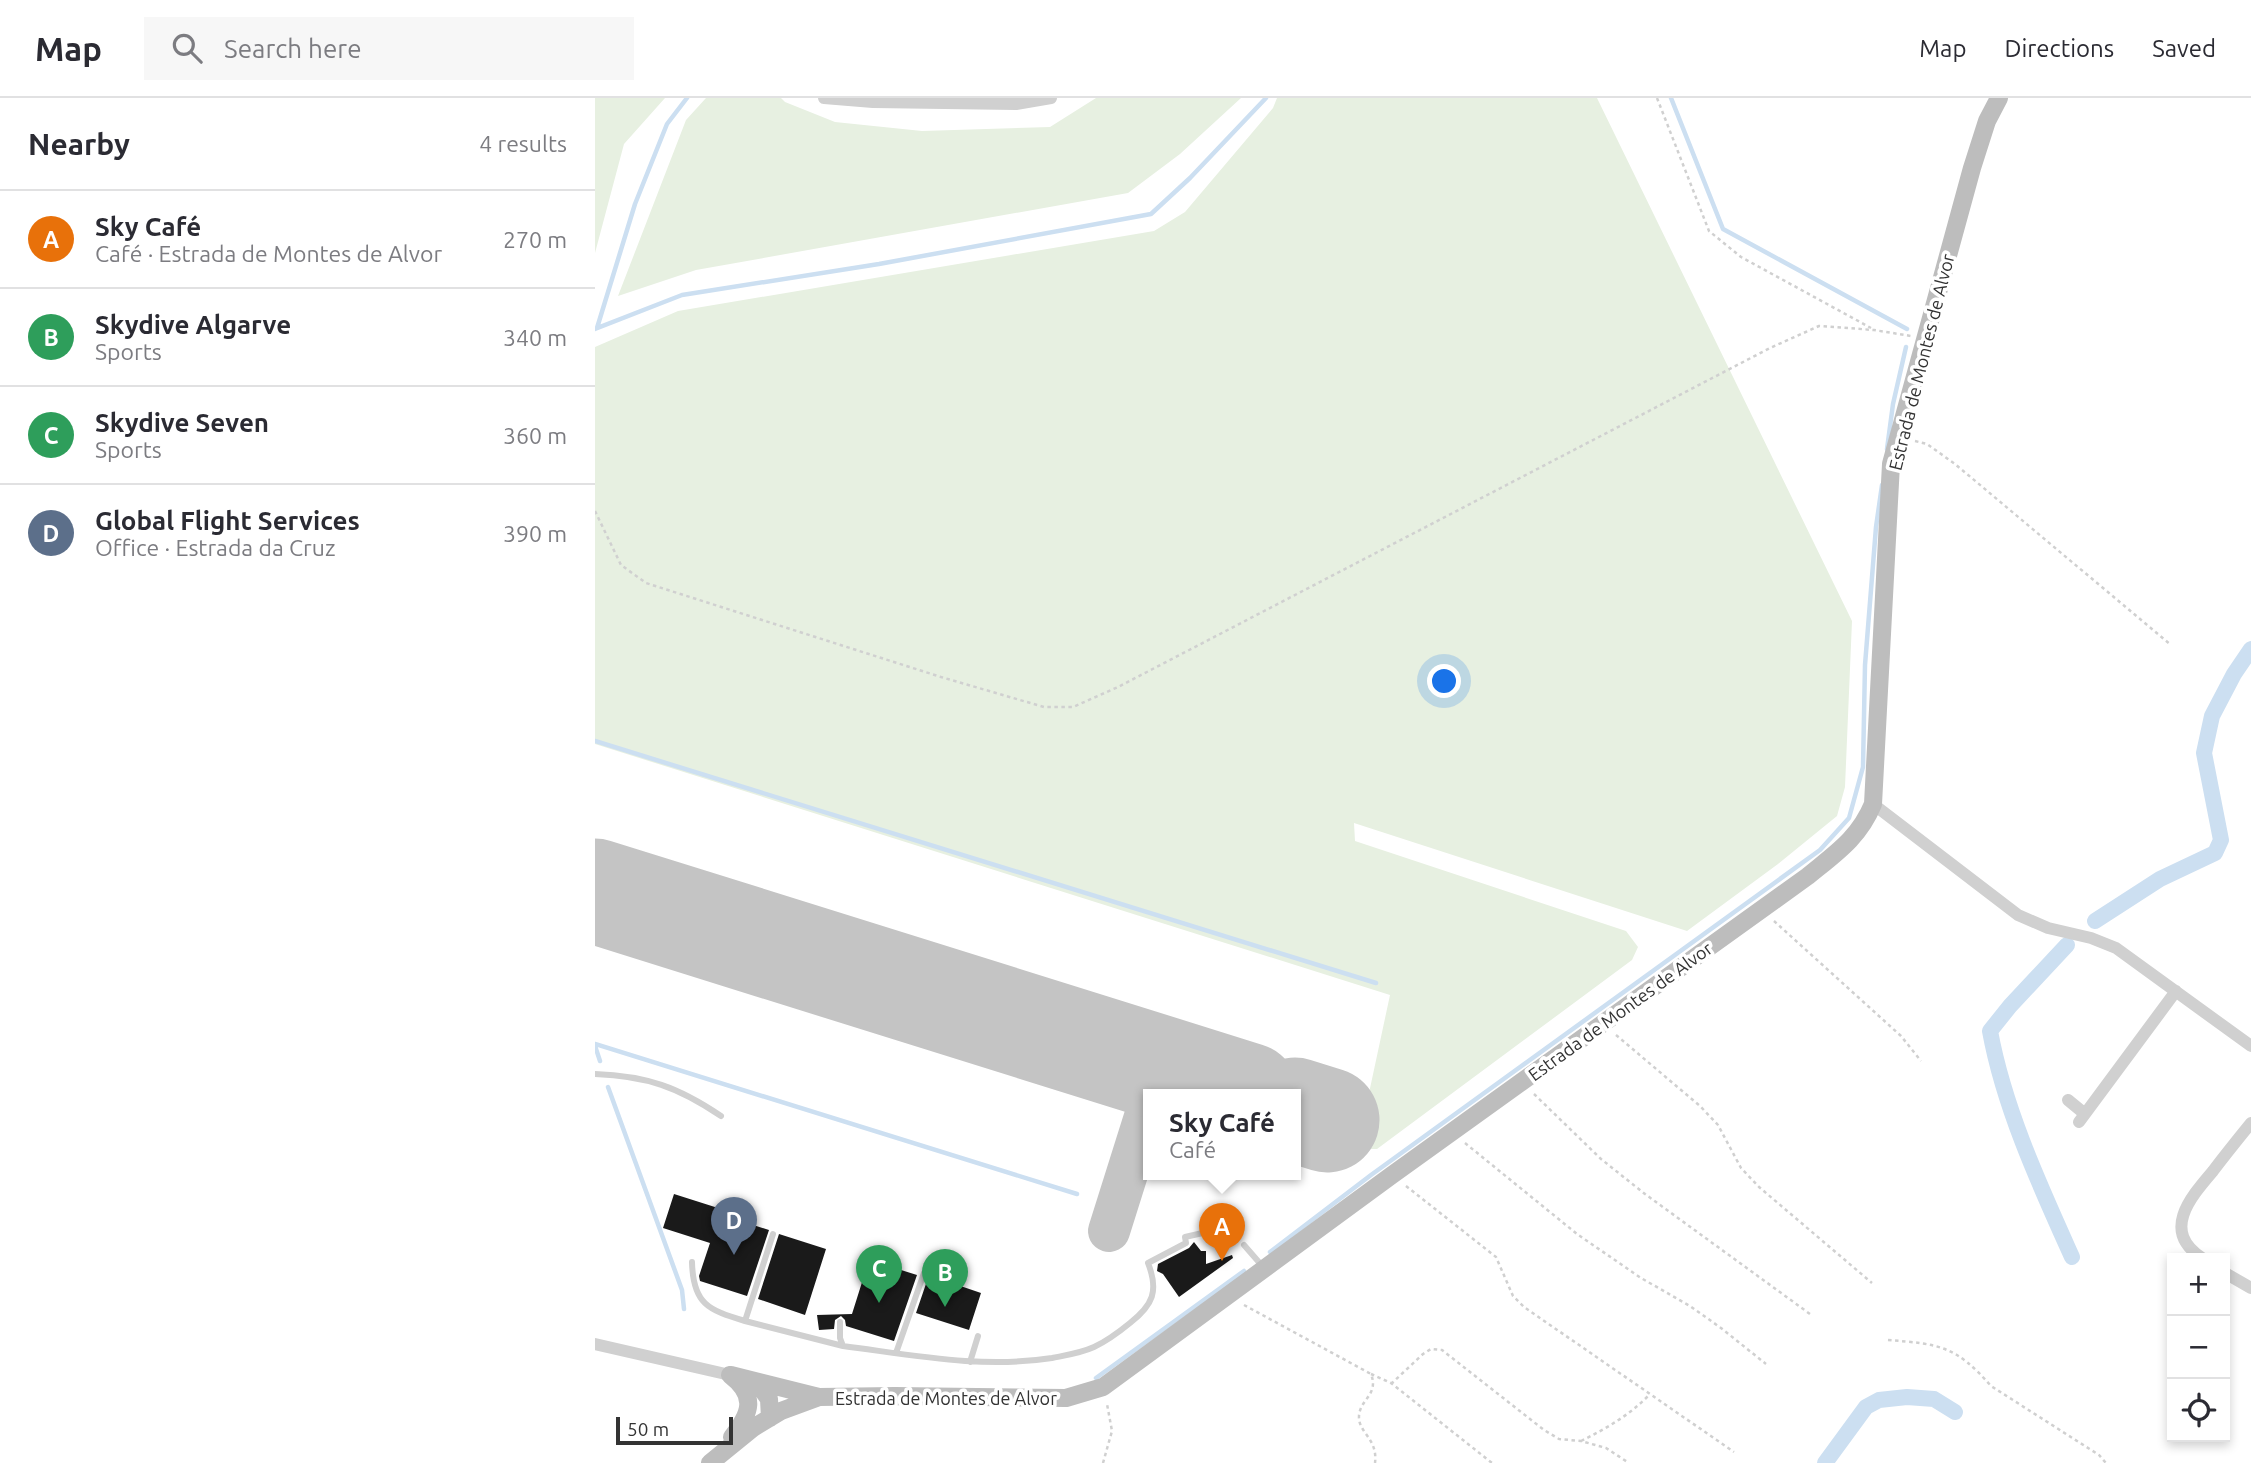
<!DOCTYPE html>
<meta charset="utf-8">
<style>
:root{--surface:#fff;--page:#f7f7f7;--text:#2b2b33;--muted:#7c7c81;--line:#e1e1e2;--accent:#f5312a}
body{margin:0;font-family:Ubuntu,sans-serif;background:var(--page);color:var(--text)}
.controls{position:absolute;right:21px;bottom:21px;display:grid;overflow:hidden;border-radius:0px;box-shadow:0 4px 10px #0003}
.controls button{width:63px;height:63px;display:grid;place-items:center;padding:0;border:0;border-bottom:2px solid var(--line);background:var(--surface);color:var(--text);font:35px sans-serif}
.scale{position:absolute;left:21px;bottom:18px;width:117px;box-sizing:border-box;padding-left:7px;border:4px solid #333;border-top:0;font-size:19px;line-height:24px;white-space:nowrap;color:#333;-webkit-text-stroke:5px #fff;paint-order:stroke}
.you{position:absolute;left:850px;top:584px;width:24px;height:24px;margin:-18px;border:5px solid #fff;border-radius:50%;background:#1a73e8;box-shadow:0 0 0 10px #1a73e833}
.badge{display:grid;place-items:center;width:46px;height:46px;border-radius:50%;background:var(--accent);color:#fff;font-size:23px;font-weight:700}
.pin{position:absolute;translate:-50% -58px;filter:drop-shadow(0 2px 4px #0008)}
.pin::after{content:'';position:absolute;top:37px;width:24px;height:21px;background:inherit;clip-path:polygon(0 0,100% 0,50% 100%)}
.popup{position:absolute;left:548px;top:991px;width:158px;height:91px;box-sizing:border-box;display:grid;place-content:center;border-radius:0px;background:var(--surface);filter:drop-shadow(0 2px 5px #0005);font-size:23px;white-space:nowrap;color:var(--muted)}
.popup b{font-size:26px;color:var(--text)}
.popup::after{content:'';position:absolute;left:50%;top:100%;margin-left:-14px;border:14px solid transparent;border-top-color:var(--surface)}
.list{margin:0;padding:0;list-style:none}
h2{display:flex;justify-content:space-between;align-items:center;height:91px;margin:0;padding:0 28px;font-size:30px}
h2 small{font-size:23px;font-weight:400;color:var(--muted)}
.list li{display:grid;grid-template-columns:46px 1fr auto;gap:21px;align-items:center;box-sizing:border-box;height:98px;padding:0 28px;border-top:2px solid var(--line)}
.list b{display:block;font-size:26px;white-space:nowrap}
.list p{margin:0;font-size:23px;white-space:nowrap;color:var(--muted)}
.list em{font-size:23px;font-style:normal;color:var(--muted)}
.icon{flex:none;width:38px;height:38px;fill:none;stroke:currentColor;stroke-width:2;stroke-linecap:round;stroke-linejoin:round}
.map{position:relative;flex:none;width:1656px;height:1365px;overflow:hidden}
header{display:flex;align-items:center;gap:42px;box-sizing:border-box;height:98px;padding:0 35px;background:var(--surface);border-bottom:2px solid var(--line)}
header strong{font-size:33px}
nav{display:flex;gap:38px;margin-inline-start:auto;font-size:24px}
.search{width:490px;height:63px;background:var(--page);display:flex;align-items:center;gap:18px;box-sizing:border-box;padding:0 24px;border-radius:0px;color:var(--muted);font-size:26px}
main{display:flex}
aside{flex:1;background:var(--surface)}
.map>svg:first-child{display:block}
</style>
<header>
<strong>Map</strong>
<div class="search"><svg class="icon" aria-label="search" viewBox="0 0 24 24"><circle cx="10" cy="10" r="6"/><path d="M15 15l6 6"/></svg>Search here</div>
<nav><a>Map</a><a>Directions</a><a>Saved</a></nav>
</header>
<main>
<aside>
<h2>Nearby<small>4 results</small></h2>
<ul class="list">
<li><span class="badge" style="background:#e8710a">A</span><div><b>Sky Café</b><p>Café · Estrada de Montes de Alvor</p></div><em>270 m</em></li>
<li><span class="badge" style="background:#2e9e5b">B</span><div><b>Skydive Algarve</b><p>Sports</p></div><em>340 m</em></li>
<li><span class="badge" style="background:#2e9e5b">C</span><div><b>Skydive Seven</b><p>Sports</p></div><em>360 m</em></li>
<li><span class="badge" style="background:#5c6f8a">D</span><div><b>Global Flight Services</b><p>Office · Estrada da Cruz</p></div><em>390 m</em></li>
</ul>
</aside>
<div class="map">
<svg width="1656" height="1365" viewBox="0 0 1656 1365">
<rect width="100%" height="100%" fill="#fff"/>
<path fill="#e7f0e1" d="M0 0H70L29 46 0 155Z
M111 0H186L190 4 240 24 327 33 455 29 501 0H646L585 56 533 95 101 172 23 198 91 22Z
M682 0H1002L1257 523 1250 689 1242 718 1183 766 1092 833 759 725 760 743 1031 833 1043 849 1037 862 782 1051H762L795 897 0 646V249L83 213 559 133 590 114 678 10Z"/>
<g fill="none" stroke-linecap="round" stroke-linejoin="round">
<path stroke="#ccdff1" stroke-width="4.5" d="M1076 0 1128 131 1312 231
M2 230 40 106 72 26 92 0
M0 231 87 197 284 166 556 116 595 80 671 0
M1292 351 1298 306 1311 249
M0 643 781 885
M0 946 482 1096
M0 948 5 963
M13 989 87 1192 89 1211
M675 1154 776 1077 1225 752 1254 720 1268 669 1270 567 1281 429 1287 387
M501 1280 649 1173"/>
<path stroke="#ccdff1" stroke-width="16" d="M1500 823 1565 781 1620 755 1626 742 1609 655 1617 618 1639 576 1656 551
M1472 847 1415 908 1395 933C1409 1010 1445 1088 1477 1159
M1230 1365 1271 1309 1284 1302 1312 1299 1339 1301 1360 1314"/>
<path stroke="#c4c4c4" stroke-width="42" d="M547 964C559 973 561 983 556 997
M514 1133 554 1006"/>
<path stroke="#c4c4c4" stroke-width="105" d="M0 793 652 997
M700 1012 732 1022"/>
</g>
<path fill="#1a1a1a" d="M79 1096 123 1110 121 1115 174 1132 152 1198 105 1183 104 1178 115 1145 68 1130Z
M184 1136 231 1151 210 1217 163 1201Z
M599 1144 606 1153H611V1166L637 1157 638 1160 584 1199 568 1176 562 1173 563 1166 594 1150Z
M274 1162 322 1177 299 1243 251 1228 250 1222 246 1218 240 1222 239 1231 224 1232 222 1217 257 1216Z
M339 1179 386 1195 374 1232 321 1215 333 1180 338 1182Z"/>
<g fill="none" stroke-linecap="round" stroke-linejoin="round">
<path stroke="#d0d0d0" stroke-width="2.5" stroke-dasharray="3.5 3.5" stroke-linecap="butt" d="M1062 0 1114 133 1146 159 1276 230
M1320 343 1332 346 1360 366 1576 547
M0 413 26 467 51 485 346 579 449 609H478L523 589 1175 250 1224 228 1279 232 1316 238
M1179 823 1306 938 1326 963
M1021 937 1105 1008 1123 1027 1146 1070 1164 1089 1277 1185
M939 996 1006 1061 1050 1096 1215 1216
M870 1045 982 1136 1046 1180 1095 1208 1126 1230 1171 1266
M811 1088 901 1159 918 1198 929 1209 1139 1354
M649 1207 776 1276C784 1297 765 1301 764 1318 763 1335 783 1340 780 1365
M1293 1242C1345 1246 1361 1248 1396 1288L1504 1357 1511 1365
M776 1276 796 1285 897 1365
M796 1286 828 1256 836 1251 847 1252 949 1332 964 1341 986 1343 1011 1350 1034 1365
M986 1343C1012 1330 1035 1317 1055 1296
M508 1365 517 1333 512 1306"/>
<path stroke="#d0d0d0" stroke-width="6" d="M0 976C52 978 83 989 126 1018
M649 1147 669 1170
M97 1164C98 1206 113 1212 150 1223L178 1136
M150 1223 248 1248
M245 1224V1240L248 1248C318 1257 387 1271 457 1260 472 1257 486 1255 499 1249 512 1243 524 1234 535 1225 558 1207 564 1193 553 1165L591 1145 590 1139 612 1134
M301 1255 329 1175
M375 1264 383 1238"/>
<path stroke="#d0d0d0" stroke-width="12" d="M229 0 278 4 421 6 456 0
M1278 706 1423 817 1453 830 1496 840 1521 850 1656 948
M1473 1002 1490 1016
M1484 1024 1581 893
M1607 1160C1566 1133 1595 1100 1618 1073 1630 1057 1643 1041 1656 1025
M1630 1175 1656 1190
M0 1246 135 1277"/>
<path stroke="#bdbdbd" stroke-width="18" d="M135 1277C162 1298 156 1315 137 1339
M136 1277 224 1299
M162 1284 174 1301 175 1320
M115 1365 158 1330 186 1313 224 1299 300 1298 471 1300 508 1289 797 1077 1213 778C1241 755 1264 740 1278 706L1296 366 1377 70 1392 23 1404 0"/>
</g>
<g text-anchor="middle" dominant-baseline="central" stroke-width="7" stroke-linejoin="round" paint-order="stroke">
<g font-size="18" fill="#333" stroke="#fff">
<text transform="translate(1326 264) rotate(-76)">Estrada de Montes de Alvor</text>
<text transform="translate(1025 913) rotate(-36)">Estrada de Montes de Alvor</text>
<text x="351" y="1300">Estrada de Montes de Alvor</text>
</g>
</g>
</svg>
<div class="controls">
<button>+</button>
<button>−</button>
<button><svg class="icon" aria-label="locate" viewBox="0 0 24 24"><circle cx="12" cy="12" r="6"/><path d="M12 2v4M12 18v4M2 12h4M18 12h4"/></svg></button>
</div>
<div class="scale">50 m</div>
<div class="you"></div>
<div class="pin badge" style="left:627px;top:1163px;background:#e8710a">A</div>
<div class="popup"><b>Sky Café</b>Café</div>
<div class="pin badge" style="left:350px;top:1209px;background:#2e9e5b">B</div>
<div class="pin badge" style="left:284px;top:1205px;background:#2e9e5b">C</div>
<div class="pin badge" style="left:139px;top:1157px;background:#5c6f8a">D</div>
</div>
</main>
